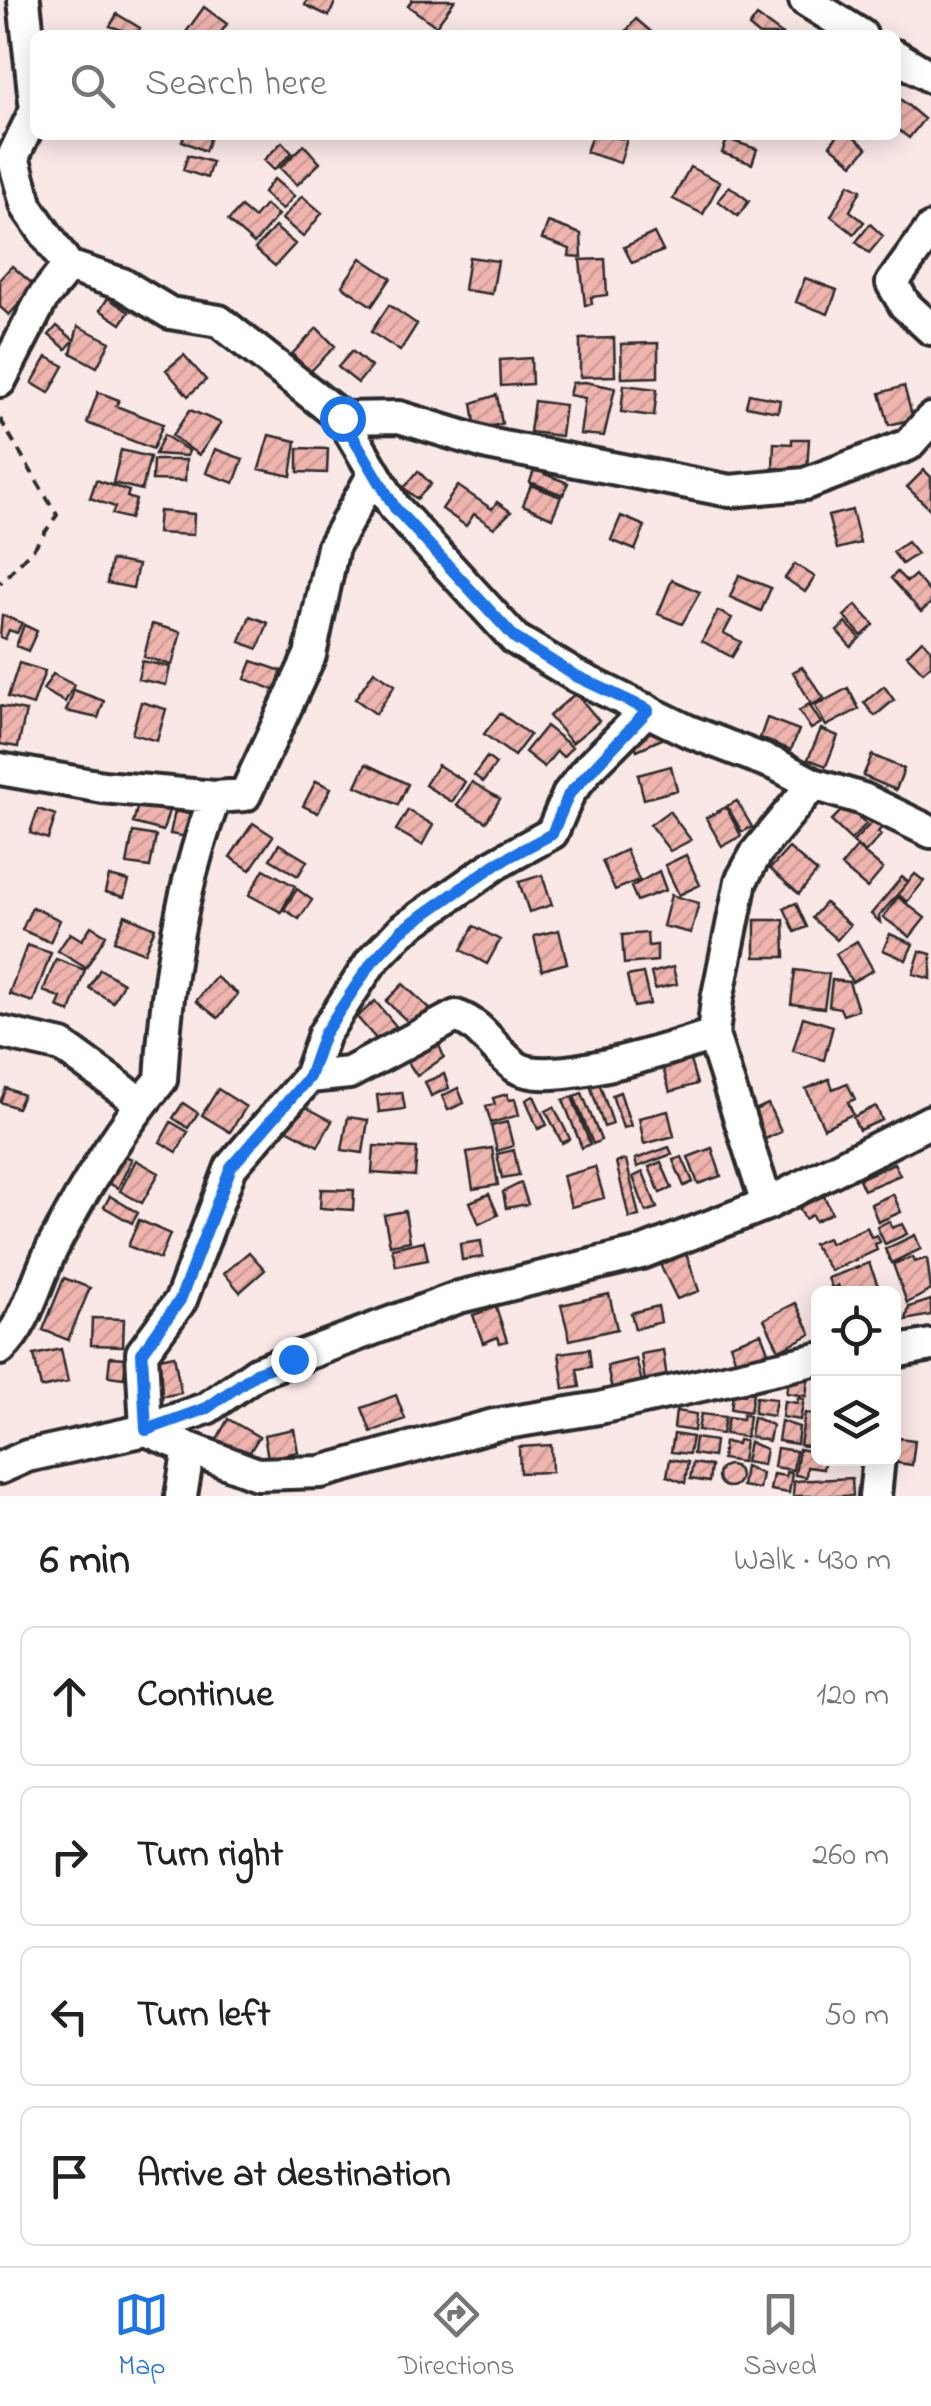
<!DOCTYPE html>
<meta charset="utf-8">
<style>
:root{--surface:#fff;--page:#f2f2f2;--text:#222;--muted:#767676;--line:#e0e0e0;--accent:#1a73e8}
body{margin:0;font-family:"Indie Flower",sans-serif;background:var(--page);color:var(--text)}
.controls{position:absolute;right:30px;bottom:30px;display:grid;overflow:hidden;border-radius:15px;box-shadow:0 5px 25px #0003}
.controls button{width:90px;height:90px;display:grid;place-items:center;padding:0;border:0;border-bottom:2px solid var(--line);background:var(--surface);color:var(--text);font:50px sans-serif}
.stop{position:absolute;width:30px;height:30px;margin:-22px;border:8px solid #1a73e8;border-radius:50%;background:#fff}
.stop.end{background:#1a73e8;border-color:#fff;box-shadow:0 2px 10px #0008}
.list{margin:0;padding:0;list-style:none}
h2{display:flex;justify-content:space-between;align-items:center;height:130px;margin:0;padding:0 40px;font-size:42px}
h2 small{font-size:32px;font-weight:400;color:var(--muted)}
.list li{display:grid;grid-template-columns:65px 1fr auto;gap:30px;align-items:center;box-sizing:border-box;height:140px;margin:0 20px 20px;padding:0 20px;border:2px solid var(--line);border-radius:15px}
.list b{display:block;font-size:38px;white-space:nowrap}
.list em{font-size:32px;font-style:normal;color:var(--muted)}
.icon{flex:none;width:55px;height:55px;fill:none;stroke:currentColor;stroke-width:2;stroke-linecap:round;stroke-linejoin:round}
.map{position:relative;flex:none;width:931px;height:1496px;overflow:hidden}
.search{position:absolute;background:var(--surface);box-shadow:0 5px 25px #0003;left:30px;right:30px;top:30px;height:110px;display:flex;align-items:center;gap:25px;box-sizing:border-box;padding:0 35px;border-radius:15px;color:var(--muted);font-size:38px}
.sheet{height:770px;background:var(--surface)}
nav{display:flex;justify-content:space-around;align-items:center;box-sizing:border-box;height:140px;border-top:2px solid var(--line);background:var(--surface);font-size:28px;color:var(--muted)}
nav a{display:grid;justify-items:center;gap:5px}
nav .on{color:var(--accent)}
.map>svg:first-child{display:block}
</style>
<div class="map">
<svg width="931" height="1496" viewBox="0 0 931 1496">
<defs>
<pattern id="building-hatch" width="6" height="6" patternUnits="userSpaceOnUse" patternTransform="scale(2.5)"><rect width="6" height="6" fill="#efb4ae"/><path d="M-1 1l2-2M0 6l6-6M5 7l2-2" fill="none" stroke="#cd9b96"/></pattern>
</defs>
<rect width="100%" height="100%" fill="#fae8e7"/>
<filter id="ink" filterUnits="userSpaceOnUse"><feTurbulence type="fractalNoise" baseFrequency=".01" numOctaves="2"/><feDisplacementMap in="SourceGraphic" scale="20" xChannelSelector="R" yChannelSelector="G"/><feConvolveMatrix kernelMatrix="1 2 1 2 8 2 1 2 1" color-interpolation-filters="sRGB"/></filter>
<g filter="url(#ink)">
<path fill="url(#building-hatch)" stroke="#2b2b2b" stroke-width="2.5" d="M307 0H336L329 16 305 5Z
M412 0H455L436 26 408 6Z
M204 7 227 24 219 35H184Z
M117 14 140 28 136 35 110 26Z
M757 16 783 35H759L749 27Z
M636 19 655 35H623Z
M899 98 924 119 909 138 896 128Z
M185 135H209L211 136 205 151 182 141Z
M592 135 627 139 620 163 586 152Z
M838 135H852L867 148 853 164 830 145Z
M727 139 757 149 752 164 722 153Z
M282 142 292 153 274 170 264 160Z
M304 145 320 163 297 185 280 168Z
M188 155 212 162 207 178 183 170Z
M690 167 720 182 703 214 673 199Z
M274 179 294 196 282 210 263 193Z
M849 184 861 190 850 211 864 222 854 234 831 216Z
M729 186 749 201 738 216 718 201Z
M302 196 322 213 303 237 282 219Z
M265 205 278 215 254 244 228 221 241 207 254 218Z
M548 222 581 234 582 257 569 256 570 249 542 239Z
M870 224 883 236 869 253 856 242Z
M275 227 295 244 275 266 255 249Z
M654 233 663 251 632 263 624 247Z
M469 257 498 261 492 294 464 290Z
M361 258 391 278 372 306 342 286Z
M605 259 607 295 591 297 592 304 585 305 580 260Z
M12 266 35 286 9 315 0 307V279Z
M805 278 837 290 828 314 796 302Z
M108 298 129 312 121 324 100 310Z
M389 305 417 324 400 351 371 332Z
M57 326 74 340 66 349 49 335Z
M78 326 110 342 97 367 71 353Z
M317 328 335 346 310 372 292 354Z
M614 338 615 376 580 377V339Z
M658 343V377L622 378 621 344Z
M352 351 371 367 358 383 338 367Z
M184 355 206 380 188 396 166 370Z
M47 357 64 366 49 393 32 383Z
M531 358 532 384 501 386 500 360Z
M585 382 615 388 604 436 580 434 585 398 569 395 572 383Z
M624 385 657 389 654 416 621 412Z
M904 386 913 419 889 425 880 393Z
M98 392 119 400 116 406 163 424 153 449 87 423Z
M749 394 780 400 778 412 746 406Z
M497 395 502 424 476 429 472 403Z
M534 401 565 405 561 436 530 432Z
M190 410 221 423 199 455 172 436Z
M164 435 189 451 187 456 155 454Z
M269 435 296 441 291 476 259 469Z
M792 439H809L807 469 773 468 774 443 792 444Z
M298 448 328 449 327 473 298 472Z
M215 449 243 459 234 483 206 473Z
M121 450 150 457 142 490 113 483Z
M153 460H186L185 481 152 480Z
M549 464 545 474 568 483 563 495 530 482 535 467Z
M924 470 931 477V510L907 487Z
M418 471 431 484 417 499 404 488Z
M96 480 129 491 127 497 136 500 130 519 112 514 115 507 90 498Z
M531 485 561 497 552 518 523 505Z
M458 486 492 509 497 502 511 512 494 528 474 514 466 526 442 509Z
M852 510 860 543 837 549 828 516Z
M159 511 194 514 193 535 157 533Z
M621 516 645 526 635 550 611 540Z
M907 542 917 554 902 564 893 552Z
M111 560 138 565 133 588 107 583Z
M795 564 815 577 805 592 785 578Z
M897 572 907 582 915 575 931 594V603L921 612 891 578Z
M739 575 771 588 761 611 730 597Z
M672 580 700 592 682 624 658 614Z
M856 605 874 625 862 636 844 616Z
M718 611 732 618 724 633 741 642 732 657 702 641Z
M2 615 22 623 17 633 9 630 5 639 0 637Z
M250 616 268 623 258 649 240 642Z
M846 623 860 638 851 647 837 631Z
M152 624 181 632 172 665 144 657Z
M24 625 37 631 28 651 16 646Z
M922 640 931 649V665L923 672 907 655Z
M142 661 170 667 166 685 138 679Z
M252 661 282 671 275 690 245 679Z
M19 663 45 671 33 705 8 697Z
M802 667 824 698 812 705 793 672Z
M374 671 395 685 376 714 355 699Z
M53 674 74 685 65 702 43 690Z
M884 686 894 700 875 716 864 703Z
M848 688 859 709 826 726 815 706Z
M74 690 104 701 98 718 66 711Z
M576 693 599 721 572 743 549 716Z
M141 702 166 709 157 741 132 734Z
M809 704 821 723 811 729 799 711Z
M0 706 26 711 18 747 0 744Z
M500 713 530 735 514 756 484 734Z
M767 718 799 730 791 750 760 738Z
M656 725 662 739 637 750 631 736Z
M546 726 572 747 563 757 557 751 544 767 525 752Z
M821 729 838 736 826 766 808 759Z
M872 755 904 769 896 790 863 776Z
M487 757 496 764 483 782 474 775Z
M366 764 408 784 398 805 356 786Z
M438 765 465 782 452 802 425 785Z
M671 766 677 790 644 799 638 775Z
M316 781 331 788 318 813 303 806Z
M472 782 500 799 486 822 457 805Z
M141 794 148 804 169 810 163 831 133 823Z
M737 801 752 827 742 832 727 806Z
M846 806 866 824 851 840 831 821Z
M726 807 741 836 722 846 706 818Z
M38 809 56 815 48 839 30 833Z
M408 810 433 825 422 845 396 830Z
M175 811 193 815 188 837 170 834Z
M669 811 691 840 670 851 650 825Z
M875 819 883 826 878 832 881 835 865 853 853 842Z
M253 823 273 836 250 870 230 857Z
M133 832 156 836 150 867 127 864Z
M279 844 307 861 298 876 270 859Z
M857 847 883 869 867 888 841 866Z
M789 848 817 872 799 894 770 869Z
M626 850 639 880 615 890 602 861Z
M686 855 700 885 679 895 665 865Z
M264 869 295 886 281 912 249 895Z
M659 871 666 890 637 901 631 887Z
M915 874 924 881 907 902 898 894Z
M542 875 552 905 529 912 519 882Z
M109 876 129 881 124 897 105 892Z
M902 877 908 882 879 916 880 922 871 914Z
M297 889 312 900 299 919 284 909Z
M671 895 699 903 691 933 663 926Z
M898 897 925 918 910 937 883 917Z
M796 903 807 927 795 932 784 908Z
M825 903 850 925 837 940 812 918Z
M32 907 60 920 50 942 22 930Z
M125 915 155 928 144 953 114 941Z
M755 920H784L785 957H755Z
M91 926 106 935 86 968 58 951 70 933 82 940Z
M474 926 500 940 487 964 461 950Z
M559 930 567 963 542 970 534 936Z
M647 933 648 946 657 945V961L624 964 622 935Z
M890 934 913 944 906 960 883 950Z
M857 941 873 970 852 982 836 954Z
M27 945 51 953 33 1002 9 994Z
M920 951 931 954V979L913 974Z
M56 959 85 970 70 1012 57 1007 61 998 43 991Z
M673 967 677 984 655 989 651 973Z
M100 969 123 983 113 1002 89 988Z
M795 970 829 974 824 1008 791 1004Z
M643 973 650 1004 634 1007 627 976Z
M216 977 238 994 218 1018 196 1001Z
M832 980 849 982 858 1010 843 1015 840 1008 829 1006Z
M403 984 430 1009 409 1023 386 1001Z
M375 1001 396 1026 378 1041 357 1017Z
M803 1017 833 1026 824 1060 793 1051Z
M433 1031 444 1057 417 1076 402 1053Z
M689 1057 697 1084 670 1092 662 1065Z
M444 1074 449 1088 431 1096 425 1082Z
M829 1079 833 1089 847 1083 855 1099 848 1102 853 1114 824 1128 806 1089Z
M599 1082 613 1124 604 1127 590 1085Z
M6 1088 23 1095 17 1108 0 1102Z
M458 1088 464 1103 448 1110 442 1096Z
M218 1089 246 1107 230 1132 202 1115Z
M402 1092 405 1109 379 1112 377 1095Z
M620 1092 631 1126 623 1128 612 1095Z
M582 1093 601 1140 593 1144 574 1096Z
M507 1094 509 1100 515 1099 519 1115 491 1123 486 1106 495 1104 493 1098Z
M534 1096 547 1125 538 1129 526 1100Z
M572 1097 590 1144 582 1148 563 1100Z
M183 1103 198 1113 188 1128 173 1118Z
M298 1103 332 1121 318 1146 285 1128Z
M768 1104 781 1132 761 1141 748 1113Z
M876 1106 882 1120 859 1130 853 1117Z
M554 1107 570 1139 562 1143 546 1111Z
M668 1111 674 1136 644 1144 639 1118Z
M348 1117 368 1120 363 1153 342 1150Z
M171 1122 188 1132 177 1152 160 1142Z
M507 1122 513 1146 497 1151 491 1126Z
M374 1146 417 1148 415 1176 372 1173Z
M669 1147 672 1154 637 1167 635 1159Z
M492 1148 498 1185 473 1189 467 1152Z
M712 1148 721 1176 698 1184 688 1157Z
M514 1150 519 1175 502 1178 497 1154Z
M120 1154 132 1159 118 1188 106 1182Z
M682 1157 693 1182 684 1186 673 1160Z
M136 1160 159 1173 142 1203 120 1191Z
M626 1160 639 1216 629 1218 616 1162Z
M661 1162 672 1188 660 1193 649 1167Z
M894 1163 900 1175 864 1190 859 1179Z
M595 1167 604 1198 571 1207 563 1176Z
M643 1172 657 1208 646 1212 633 1177Z
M521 1183 528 1204 506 1208 503 1192Z
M321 1189 354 1190 353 1210 320 1208Z
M489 1194 498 1215 479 1224 470 1202Z
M893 1194 901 1212 878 1222 871 1204Z
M110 1196 138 1213 132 1223 104 1207Z
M824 1196 832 1213 815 1221 812 1215 805 1219 799 1207Z
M405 1211 410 1241 390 1245 384 1215Z
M139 1220 170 1234 160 1259 128 1246Z
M889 1221 892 1228 902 1224 907 1234 885 1244 877 1227Z
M867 1227 871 1237 877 1235 880 1242 875 1244 877 1250 831 1271 813 1244 827 1238 830 1244Z
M915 1235 921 1249 891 1263 885 1249Z
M424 1241 428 1260 396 1266 392 1248Z
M481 1241 483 1257 462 1260 460 1244Z
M249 1252 265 1270 240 1292 224 1273Z
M686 1253 699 1291 677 1299 659 1262Z
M913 1257 915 1262 927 1258 931 1290 907 1303 893 1264Z
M869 1263 879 1288 842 1294 838 1285 832 1288 828 1278Z
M64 1278 90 1288 68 1340 43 1330Z
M609 1294 617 1329 570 1340 561 1305Z
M931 1300V1315L906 1320 909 1307Z
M796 1303 811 1334 779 1350 764 1319Z
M658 1306 661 1322 635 1329 631 1313Z
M496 1307 507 1341 500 1343 498 1337 483 1343 473 1315Z
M92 1318 124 1319 123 1346 91 1345Z
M761 1333 769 1354 737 1365 730 1344Z
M61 1349 68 1382 41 1388 34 1355Z
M589 1349 591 1367 577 1369 580 1387 564 1389 559 1353Z
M663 1350 667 1379 645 1382 641 1354Z
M174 1355 181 1393 153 1398 146 1361Z
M110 1357 126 1358 124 1378 108 1376Z
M636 1359 642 1382 612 1390 607 1366Z
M789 1377 808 1380 806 1396 786 1393Z
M746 1391 753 1393 750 1412 731 1409 733 1394 745 1395Z
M396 1395 405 1419 371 1432 362 1408Z
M756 1397 776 1399 773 1416 754 1413Z
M798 1398 804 1399 800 1420 782 1417 784 1401 797 1403Z
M676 1411 696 1414 694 1431 674 1428Z
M805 1413 818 1415V1448L800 1445Z
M701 1414 725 1417 722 1434 698 1430Z
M743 1414 749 1416 746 1437 725 1434 728 1417 742 1419Z
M753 1417 772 1425 769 1441 750 1437Z
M228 1419 259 1437 246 1458 216 1441Z
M781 1421 799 1427 797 1444 778 1441Z
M294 1429 298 1452 268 1458 264 1435Z
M674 1434 692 1437 689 1454 671 1452Z
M695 1438 715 1441 713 1457 693 1454Z
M898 1438 915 1440 912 1465 885 1461 894 1458Z
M738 1440 745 1441 742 1462 722 1459 724 1442 737 1444Z
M749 1442 766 1449 763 1465 745 1462Z
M551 1445 552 1472 520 1473 519 1447Z
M777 1448 796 1451 793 1470 774 1467Z
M799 1449 818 1453V1458H825L823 1469 807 1467 806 1477 795 1475Z
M670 1459 688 1462 685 1483 667 1476Z
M693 1463 711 1466 709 1482 690 1479Z
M718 1476a11 11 0 1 1 22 0a11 11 0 1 1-22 0Z
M745 1466 762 1474 759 1489 742 1486Z
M786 1472 792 1473 789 1493 770 1490 773 1474 786 1476Z
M852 1478 853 1496H793L794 1481Z"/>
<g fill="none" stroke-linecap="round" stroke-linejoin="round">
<defs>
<path id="minor" d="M24 0 35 102
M805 0 861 35
M896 56 931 77
M35 111 13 157 27 207 68 266 122 284 170 313 219 321 342 418 395 508 515 639 574 675 688 731 777 765 813 784 863 799 931 832
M931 229 892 283 905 305 931 329
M0 381 42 299 68 266
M342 418 399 417 488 444 730 491 805 484 908 445 931 419
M0 769 103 787 215 797
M0 1032 62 1046 141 1103
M309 1077 349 1073 456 1016C482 1024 494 1051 515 1066 546 1090 676 1047 713 1035
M767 1204 713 1035 717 1000 741 881 757 852 813 784
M0 1349C30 1320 36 1277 56 1241 85 1186 121 1127 161 1080 166 984 181 887 215 797L245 795 310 655 333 547 373 475
M894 1352 931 1345
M189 1448 257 1474 321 1472 494 1425 599 1408 818 1359
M0 1468 27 1456 146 1430 207 1408 258 1372 459 1297 641 1253 767 1204 931 1121
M181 1496 189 1448 146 1430 142 1353 181 1300 231 1167 309 1077 324 1034 371 962 402 930 496 864 552 833 569 793 587 770 647 710
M875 1496 879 1458"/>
</defs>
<use href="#minor" stroke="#2b2b2b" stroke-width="38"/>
<path stroke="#2b2b2b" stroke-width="4" stroke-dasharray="10 8" stroke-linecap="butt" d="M0 419 57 515 34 548 0 583"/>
<use href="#minor" stroke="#fff" stroke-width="30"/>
</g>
</g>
<g fill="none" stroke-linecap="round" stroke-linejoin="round" filter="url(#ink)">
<path stroke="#1a73e8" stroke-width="12" d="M293 1359 258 1372 207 1408 146 1430 142 1353 180 1300 231 1167 309 1077 324 1034 372 962 402 930 496 864 552 834 569 794 648 710 574 675 515 638 395 508 342 418"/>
</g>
</svg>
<div class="controls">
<button><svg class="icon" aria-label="locate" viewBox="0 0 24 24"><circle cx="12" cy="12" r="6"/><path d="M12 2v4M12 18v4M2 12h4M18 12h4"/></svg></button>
<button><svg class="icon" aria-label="layers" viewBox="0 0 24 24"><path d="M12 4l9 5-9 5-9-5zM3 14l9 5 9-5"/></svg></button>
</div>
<div class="stop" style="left:342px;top:418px"></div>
<div class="stop end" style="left:293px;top:1359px"></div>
<div class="search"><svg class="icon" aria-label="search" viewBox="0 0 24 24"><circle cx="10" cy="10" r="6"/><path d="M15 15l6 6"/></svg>Search here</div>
</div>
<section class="sheet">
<h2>6 min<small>Walk · 430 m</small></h2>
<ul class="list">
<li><svg class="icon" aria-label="ahead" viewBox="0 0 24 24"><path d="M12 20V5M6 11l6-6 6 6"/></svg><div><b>Continue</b></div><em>120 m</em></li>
<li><svg class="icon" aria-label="right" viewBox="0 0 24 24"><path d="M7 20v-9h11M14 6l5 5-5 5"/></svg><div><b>Turn right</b></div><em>260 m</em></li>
<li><svg class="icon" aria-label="left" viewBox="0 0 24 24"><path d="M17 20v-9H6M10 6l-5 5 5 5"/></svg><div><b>Turn left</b></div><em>50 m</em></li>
<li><svg class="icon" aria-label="arrive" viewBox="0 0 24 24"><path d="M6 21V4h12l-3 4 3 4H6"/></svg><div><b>Arrive at destination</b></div></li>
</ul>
</section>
<nav>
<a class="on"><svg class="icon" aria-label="map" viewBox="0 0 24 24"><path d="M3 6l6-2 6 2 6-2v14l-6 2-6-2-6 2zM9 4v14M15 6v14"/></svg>Map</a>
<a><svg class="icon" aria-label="directions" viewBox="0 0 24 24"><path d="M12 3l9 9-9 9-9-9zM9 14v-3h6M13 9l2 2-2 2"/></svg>Directions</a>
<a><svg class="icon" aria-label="saved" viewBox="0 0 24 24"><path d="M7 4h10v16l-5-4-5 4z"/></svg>Saved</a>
</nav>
